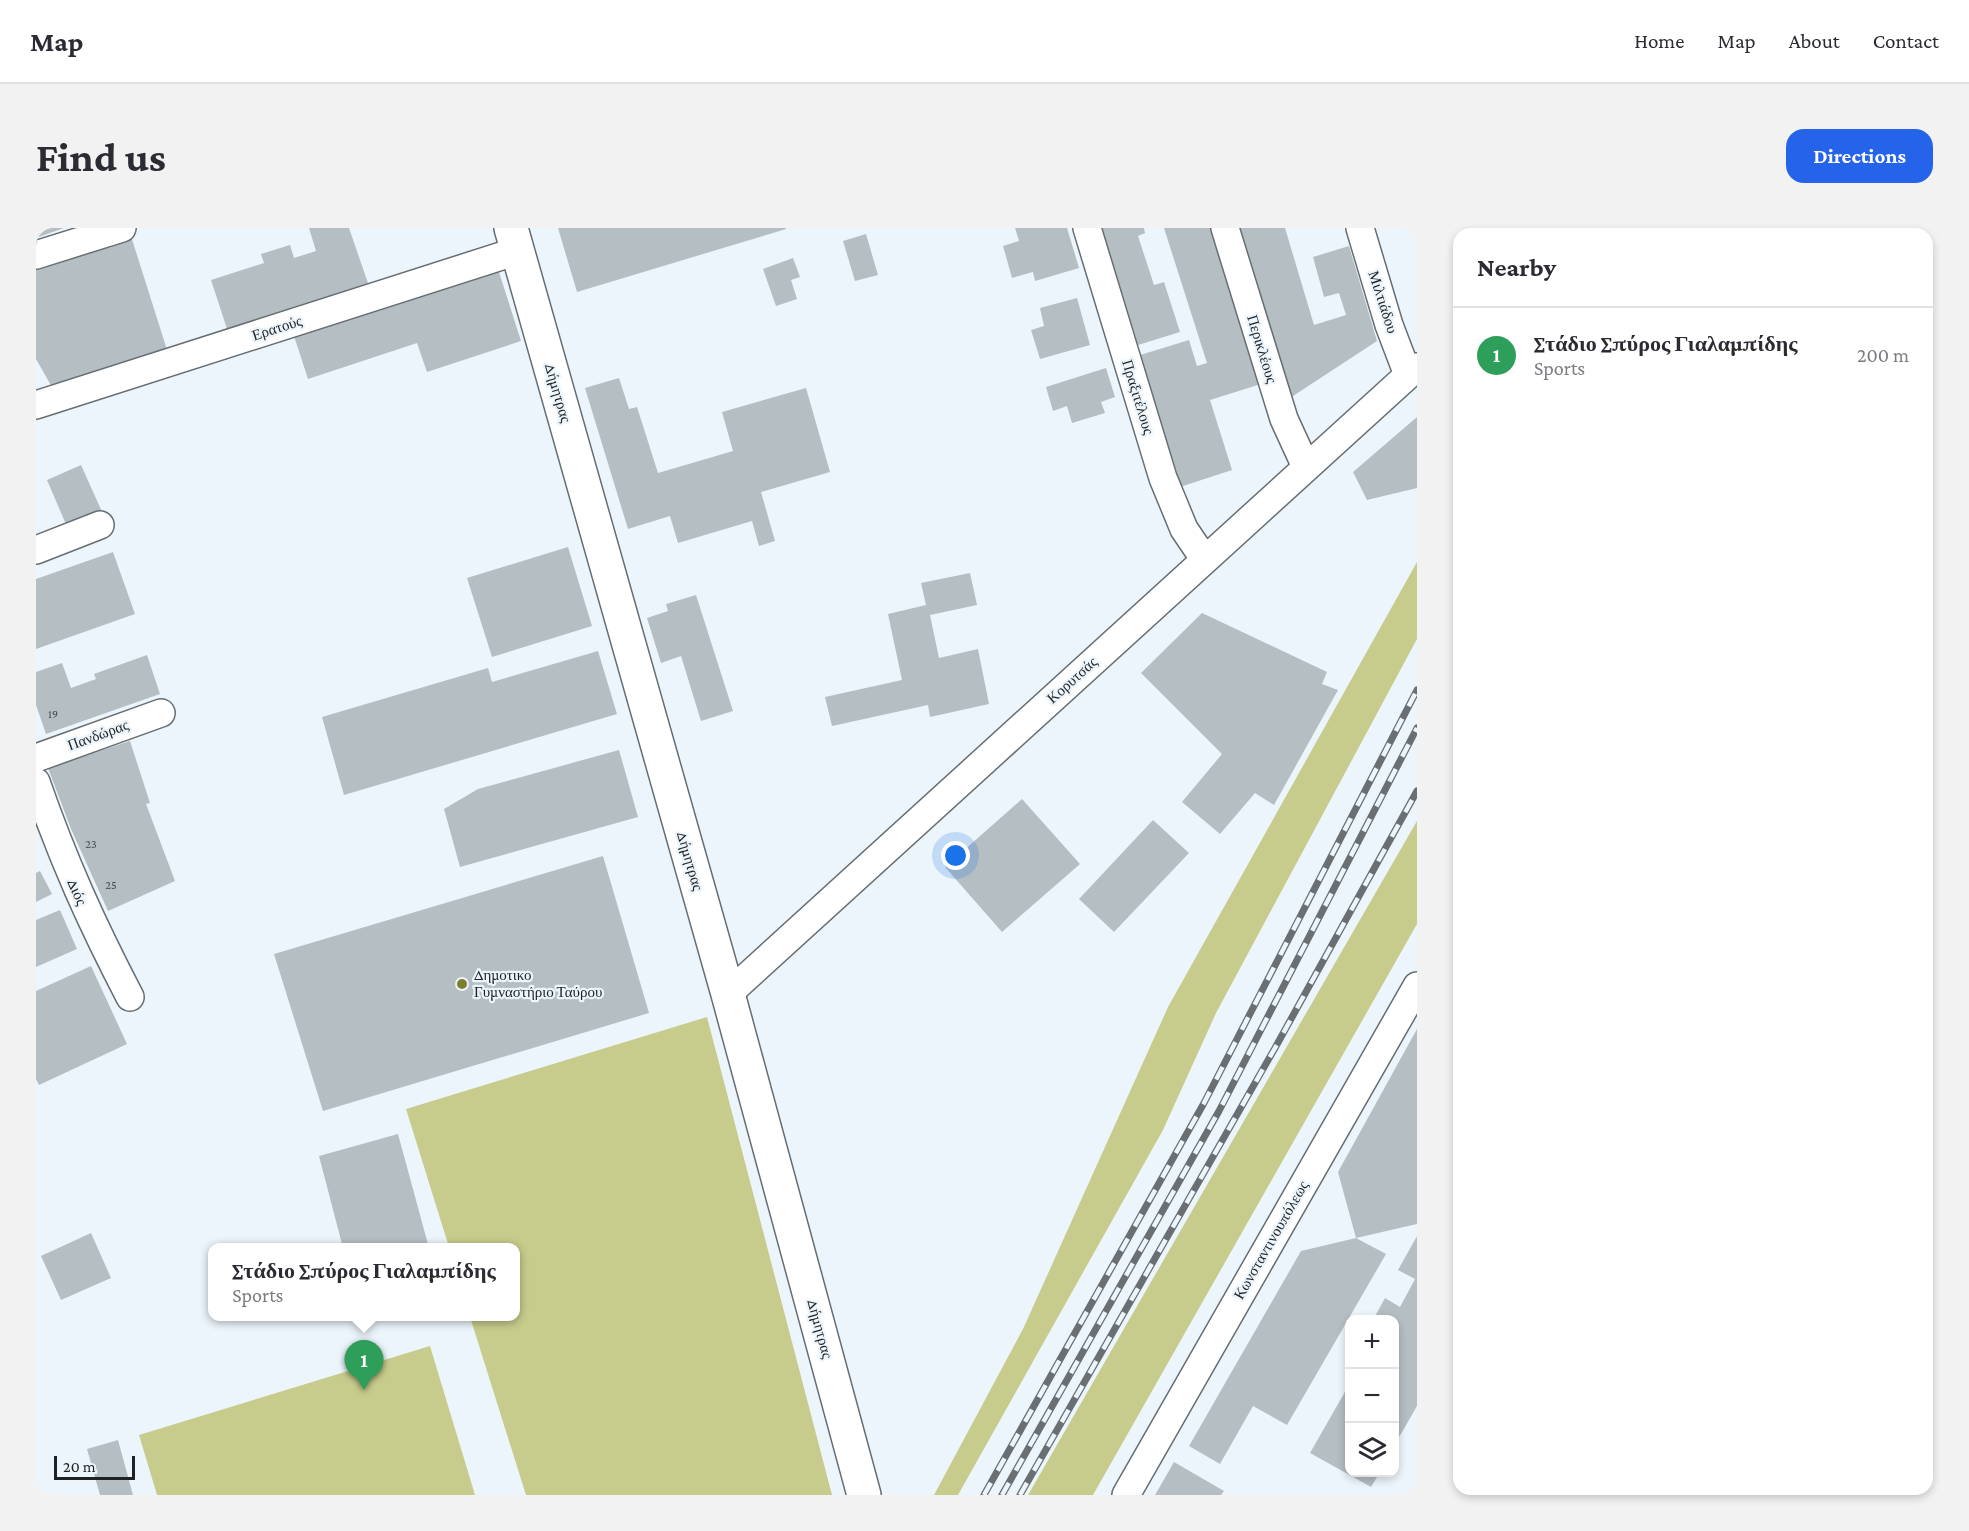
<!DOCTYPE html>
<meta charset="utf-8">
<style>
:root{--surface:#fff;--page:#f2f2f3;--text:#2b2b33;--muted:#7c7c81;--line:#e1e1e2;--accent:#2563eb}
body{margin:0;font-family:"Crimson Pro",serif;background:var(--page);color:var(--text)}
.controls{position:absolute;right:18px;bottom:18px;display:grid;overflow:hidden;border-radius:12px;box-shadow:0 3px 9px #0003}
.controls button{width:54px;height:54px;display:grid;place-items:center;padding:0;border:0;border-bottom:2px solid var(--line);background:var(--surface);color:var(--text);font:30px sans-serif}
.scale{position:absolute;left:18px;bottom:15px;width:81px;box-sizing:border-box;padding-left:6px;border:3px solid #1f2224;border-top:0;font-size:16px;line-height:21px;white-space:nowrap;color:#1f2224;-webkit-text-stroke:4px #ecf5fb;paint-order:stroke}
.you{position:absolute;left:920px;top:628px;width:21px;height:21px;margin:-15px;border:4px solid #fff;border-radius:50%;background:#1a73e8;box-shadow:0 0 0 9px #1a73e833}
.badge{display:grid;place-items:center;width:39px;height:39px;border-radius:50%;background:var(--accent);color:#fff;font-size:20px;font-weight:700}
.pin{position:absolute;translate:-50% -50px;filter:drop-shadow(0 2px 3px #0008)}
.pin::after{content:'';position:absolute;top:32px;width:21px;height:18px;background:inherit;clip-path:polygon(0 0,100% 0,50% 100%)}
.popup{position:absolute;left:172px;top:1015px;width:312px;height:78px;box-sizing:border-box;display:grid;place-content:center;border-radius:12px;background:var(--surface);filter:drop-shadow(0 2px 4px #0005);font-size:20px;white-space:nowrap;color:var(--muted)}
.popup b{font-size:22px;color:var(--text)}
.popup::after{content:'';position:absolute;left:50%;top:100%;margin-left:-12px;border:12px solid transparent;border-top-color:var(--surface)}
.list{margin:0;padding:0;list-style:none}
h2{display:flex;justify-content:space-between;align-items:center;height:78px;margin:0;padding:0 24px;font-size:26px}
h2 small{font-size:20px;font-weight:400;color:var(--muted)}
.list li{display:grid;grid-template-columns:39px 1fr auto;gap:18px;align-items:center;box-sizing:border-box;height:96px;padding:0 24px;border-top:2px solid var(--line)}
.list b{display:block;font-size:22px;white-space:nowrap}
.list p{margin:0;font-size:20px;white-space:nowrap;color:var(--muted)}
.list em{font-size:20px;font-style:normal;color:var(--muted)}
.icon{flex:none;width:33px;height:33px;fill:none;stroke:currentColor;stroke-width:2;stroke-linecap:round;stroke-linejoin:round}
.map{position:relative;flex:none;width:1381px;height:1267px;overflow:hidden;border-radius:18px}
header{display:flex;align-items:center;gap:36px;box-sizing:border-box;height:84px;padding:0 30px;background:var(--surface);border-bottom:2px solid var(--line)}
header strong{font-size:28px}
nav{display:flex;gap:33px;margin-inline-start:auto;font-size:21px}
.intro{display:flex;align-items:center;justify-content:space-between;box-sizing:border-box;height:144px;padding:0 36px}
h1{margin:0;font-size:42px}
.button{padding:15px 27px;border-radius:18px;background:var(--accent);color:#fff;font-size:21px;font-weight:700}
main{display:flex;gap:36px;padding:0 36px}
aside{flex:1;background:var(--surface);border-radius:18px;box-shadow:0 3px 9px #0003}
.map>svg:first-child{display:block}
</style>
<header>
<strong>Map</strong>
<nav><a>Home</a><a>Map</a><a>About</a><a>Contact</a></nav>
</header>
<div class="intro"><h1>Find us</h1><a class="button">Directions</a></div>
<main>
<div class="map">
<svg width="1381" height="1267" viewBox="0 0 1381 1267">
<rect width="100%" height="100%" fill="#ecf5fb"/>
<path fill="#c7cc8c" d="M1381 334V411L1180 785 1127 902 922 1267H898L987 1101 1132 779Z
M1381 593V696L1057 1267H992Z
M671 789 796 1267H490L434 1089 479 1088V1020L413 1019 370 881Z
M394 1118 439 1267H121L103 1207Z"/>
<path fill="#b5bec3" d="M0 0H28L0 10Z
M273 0H313L333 58 192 104 175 52 228 35 225 26 254 17 258 30 280 23Z
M522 0H750V1L541 64Z
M979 0H1031L1043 40 999 53 997 44 976 50 967 18 983 13Z
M1066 0H1108L1109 5 1102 8 1118 57 1128 54 1144 104 1102 117Z
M1128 0H1175L1225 156 1174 172 1196 242 1144 259 1101 128 1153 112 1161 138 1171 135Z
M1203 0H1249L1278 97 1310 87 1303 65 1288 69 1277 29 1313 18 1341 113 1254 170Z
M94 5 132 125 17 161 0 131V35Z
M830 6 842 47 819 53 807 13Z
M757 30 764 49 755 52 761 71 740 78 727 41Z
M462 41 485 113 391 144 381 115 272 151 258 108Z
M1041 70 1054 117 1004 131 995 102 1008 98 1004 80Z
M1070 140 1079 169 1065 174 1069 185 1036 195 1031 178 1017 183 1010 159Z
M583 150 593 181 601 179 622 245 697 223 686 184 770 160 794 244 725 264 739 313 723 318 716 293 642 315 634 288 592 301 549 160Z
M1381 189V260L1331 272 1317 244Z
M45 237 67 286 32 301 11 252Z
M532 319 556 398 456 429 431 350Z
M77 324 99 386 0 421V351Z
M934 345 941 377 894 387 903 430 942 421 953 476 894 489 892 477 796 498 789 469 866 452 852 386 890 377 885 355Z
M660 367 697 483 665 493 645 428 625 435 611 390 632 383 630 376Z
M1166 385 1291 444 1286 456 1302 462 1238 577 1219 565 1184 606 1146 574 1186 526 1105 445Z
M562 423 581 486 308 567 286 489 452 440 456 454Z
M111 427 124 466 10 506 0 477V444L26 435 35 460 60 451 58 446Z
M94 513 114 575 110 576 139 653 72 683 35 601 12 540Z
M583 522 602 589 424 639 408 581 442 561Z
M986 571 1044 636 966 704 909 639Z
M1117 592 1153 625 1078 704 1043 671Z
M567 628 613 785 287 883 238 726Z
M4 643 16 666 0 674V645Z
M24 682 41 721 0 739V692Z
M55 738 91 816 3 857 0 851V763Z
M1381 801V996L1320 1010 1302 944Z
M362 906 393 1020H307L283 928Z
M55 1005 75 1050 25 1072 5 1028Z
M1381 1008V1178L1358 1218V1092H1337L1349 1070 1364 1079 1379 1051 1362 1042Z
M1320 1010 1350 1026 1251 1197 1217 1178 1184 1236 1153 1218 1265 1023Z
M1314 1155V1244H1344L1335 1259 1274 1225Z
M82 1212 97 1267H64L51 1221Z
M1138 1234 1188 1263 1185 1267H1119Z"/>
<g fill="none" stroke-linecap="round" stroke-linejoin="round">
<defs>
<path id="minor" d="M1051 0 1127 250 1148 301 1169 332
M1189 0 1248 191 1270 239
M1324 0 1353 97 1372 147
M0 27 86 0
M0 177 481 23
M0 322 64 297
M0 530 125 485
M0 554C27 632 56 696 94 769
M692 766 1381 139
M1090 1267 1381 758"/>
<path id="tertiary" d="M475 0 692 766 828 1267"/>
</defs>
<use href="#minor" stroke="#666e73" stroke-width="30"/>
<use href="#tertiary" stroke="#666e73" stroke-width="36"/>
<use href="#minor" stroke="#fff" stroke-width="27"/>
<use href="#tertiary" stroke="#fff" stroke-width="33"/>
<defs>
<path id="rail" d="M948 1267 1168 875 1381 462
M966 1267 1183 883 1381 500
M984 1267 1239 820 1381 563"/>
</defs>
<use href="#rail" stroke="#6a6f73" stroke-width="7"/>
<use href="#rail" stroke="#ecf5fb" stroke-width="4.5" stroke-dasharray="14" stroke-linecap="butt"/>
</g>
<circle fill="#7c7f29" stroke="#ecf5fb" stroke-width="2" cx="426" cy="756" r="6"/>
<g text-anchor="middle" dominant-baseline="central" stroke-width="4.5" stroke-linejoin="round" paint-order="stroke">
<g font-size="12" fill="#44494c">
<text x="17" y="486">19</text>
<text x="55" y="616">23</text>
<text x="75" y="657">25</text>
</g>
<g font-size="15" fill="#1f2224" stroke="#ecf5fb">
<text transform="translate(1347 74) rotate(72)">Μιλτιάδου</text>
<text transform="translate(241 100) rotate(-18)">Ερατούς</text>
<text transform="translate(1226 121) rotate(73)">Περικλέους</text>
<text transform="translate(522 165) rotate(74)">Δήμητρας</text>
<text transform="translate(1102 169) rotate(73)">Πραξιτέλους</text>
<text transform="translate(1036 452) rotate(-42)">Κορυτσάς</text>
<text transform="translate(62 507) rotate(-20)">Πανδώρας</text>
<text transform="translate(654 633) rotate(74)">Δήμητρας</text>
<text transform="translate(41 664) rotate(66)">Διός</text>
<text transform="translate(1235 1012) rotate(-60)">Κωνσταντινουπόλεως</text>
<text transform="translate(784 1101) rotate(75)">Δήμητρας</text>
</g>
<g font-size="15" fill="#1f2224" stroke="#ecf5fb" text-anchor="start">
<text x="438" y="747">Δημοτικο<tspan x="438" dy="17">Γυμναστήριο Ταύρου</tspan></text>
</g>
</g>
</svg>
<div class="controls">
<button>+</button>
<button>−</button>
<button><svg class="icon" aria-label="layers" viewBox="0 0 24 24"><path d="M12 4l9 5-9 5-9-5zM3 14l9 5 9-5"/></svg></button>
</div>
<div class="scale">20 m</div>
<div class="you"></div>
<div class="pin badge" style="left:328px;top:1162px;background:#2e9e5b">1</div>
<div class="popup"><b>Στάδιο Σπύρος Γιαλαμπίδης</b>Sports</div>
</div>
<aside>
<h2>Nearby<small></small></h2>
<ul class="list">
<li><span class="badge" style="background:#2e9e5b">1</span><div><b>Στάδιο Σπύρος Γιαλαμπίδης</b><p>Sports</p></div><em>200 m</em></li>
</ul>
</aside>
</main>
